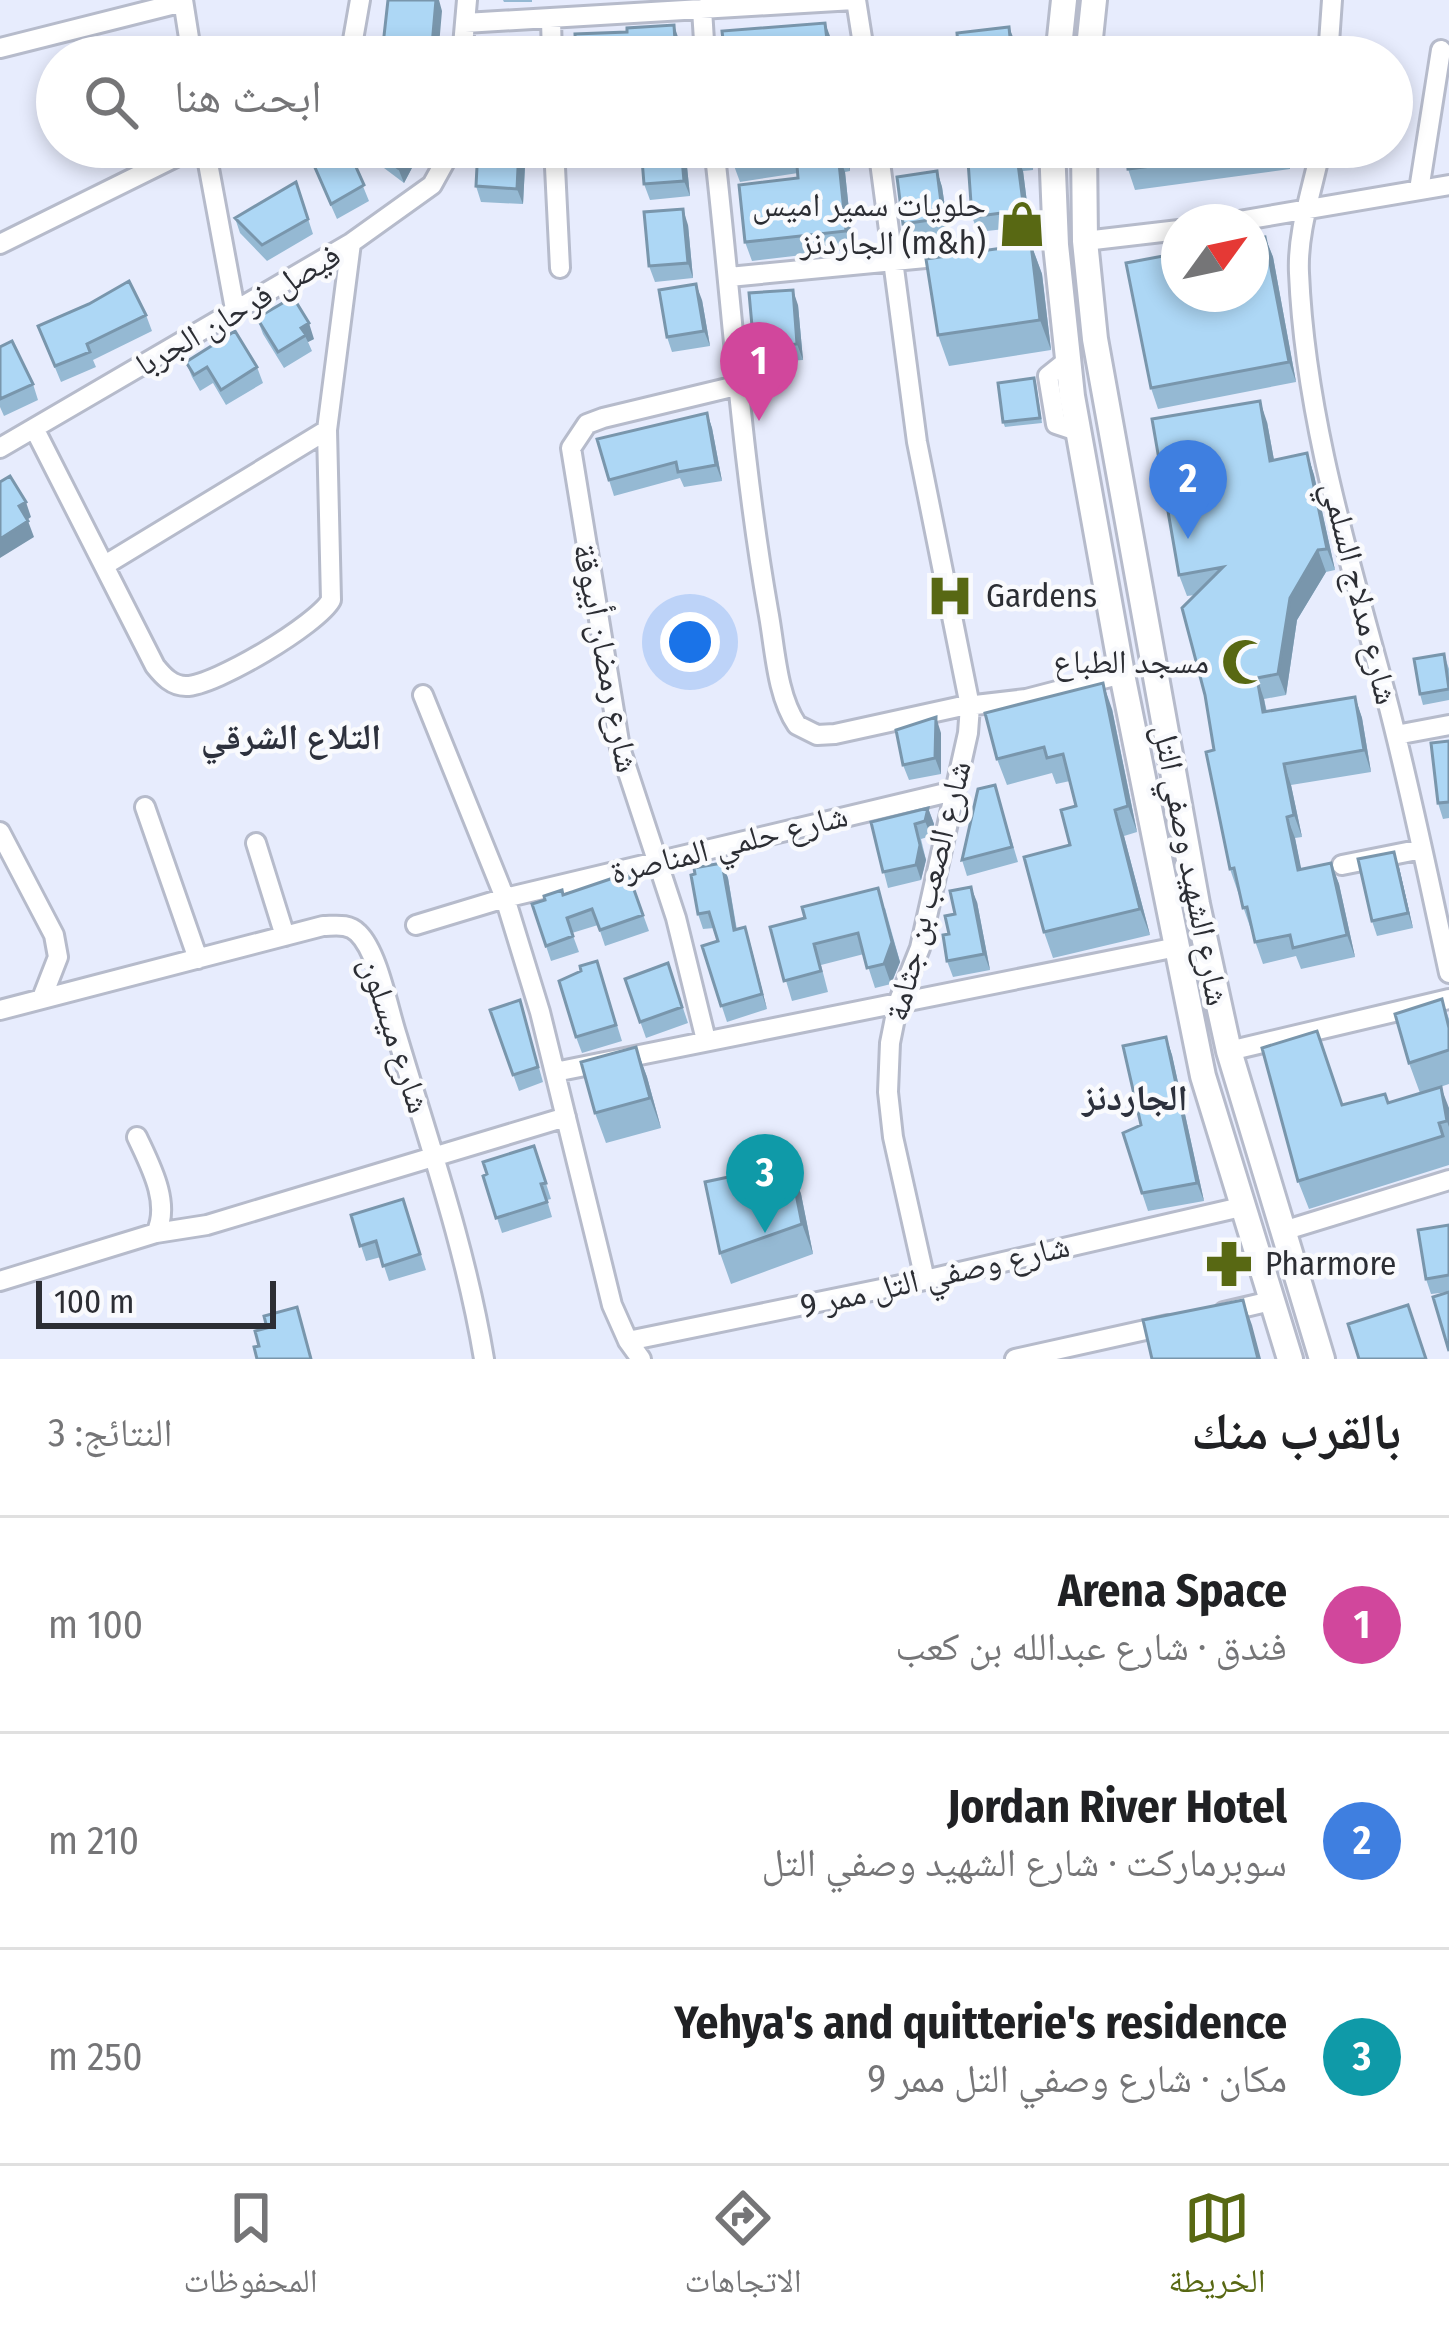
<!DOCTYPE html>
<html lang="ar">
<meta charset="utf-8">
<style>
:root{--surface:#fff;--page:#f2f2f2;--text:#202124;--muted:#757577;--line:#e0e0e0;--accent:#586813}
body{margin:0;font-family:"Fira Sans Condensed","Noto Naskh Arabic",sans-serif;background:var(--page);color:var(--text);direction:rtl}
.compass{position:absolute;left:1161px;top:204px;width:108px;height:108px;border-radius:50%;background:var(--surface);box-shadow:0 6px 18px #0003;rotate:57deg}
.scale{position:absolute;left:36px;bottom:30px;width:240px;box-sizing:border-box;padding-left:12px;border:6px solid #2c2e34;border-top:0;font-size:33px;line-height:42px;white-space:nowrap;color:#2c2e34;-webkit-text-stroke:9px #f9fafd;paint-order:stroke}
.you{position:absolute;left:690px;top:642px;width:42px;height:42px;margin:-30px;border:9px solid #fff;border-radius:50%;background:#1a73e8;box-shadow:0 0 0 18px #1a73e833}
.badge{display:grid;place-items:center;width:78px;height:78px;border-radius:50%;background:var(--accent);color:#fff;font-size:39px;font-weight:700}
.pin{position:absolute;translate:-50% -99px;filter:drop-shadow(0 3px 6px #0008)}
.pin::after{content:'';position:absolute;top:63px;width:42px;height:36px;background:inherit;clip-path:polygon(0 0,100% 0,50% 100%)}
.list{margin:0;padding:0;list-style:none}
h2{display:flex;justify-content:space-between;align-items:center;height:156px;margin:0;padding:0 48px;font-size:51px}
h2 small{font-size:39px;font-weight:400;color:var(--muted)}
.list li{display:grid;grid-template-columns:78px 1fr auto;gap:36px;align-items:center;box-sizing:border-box;height:216px;padding:0 48px;border-top:3px solid var(--line)}
.list b{display:block;font-size:45px;white-space:nowrap}
.list p{margin:0;font-size:39px;white-space:nowrap;color:var(--muted)}
.list em{font-size:39px;font-style:normal;color:var(--muted)}
.icon{flex:none;width:66px;height:66px;fill:none;stroke:currentColor;stroke-width:2;stroke-linecap:round;stroke-linejoin:round}
.map{position:relative;flex:none;width:1449px;height:1359px;overflow:hidden;direction:ltr}
.search{position:absolute;background:var(--surface);box-shadow:0 6px 18px #0003;left:36px;right:36px;top:36px;height:132px;display:flex;align-items:center;gap:30px;box-sizing:border-box;padding:0 42px;border-radius:66px;color:var(--muted);font-size:45px}
.sheet{height:804px;background:var(--surface)}
nav{display:flex;justify-content:space-around;align-items:center;box-sizing:border-box;height:168px;border-top:3px solid var(--line);background:var(--surface);font-size:33px;color:var(--muted)}
nav a{display:grid;justify-items:center;gap:6px}
nav .on{color:var(--accent)}
.map>svg:first-child{display:block}
</style>
<div class="map">
<svg width="1449" height="1359" viewBox="0 0 1449 1359">
<rect width="100%" height="100%" fill="#e7ecfd"/>
<g fill="none" stroke-linecap="round" stroke-linejoin="round">
<defs>
<path id="minor" d="M183 0 192 57
M856 0 865 57
M702 9 705 57
M551 20 552 57
M465 23 854 0
M0 48 183 2
M350 57 360 0
M462 57 467 0
M1328 57 1332 0
M205 147 235 309
M554 147 560 268
M714 147C732 302 741 457 768 610 775 646 776 694 797 725L817 735 835 734 958 707 1026 699 1122 674
M878 147 917 442 970 706 968 733 920 948 898 1003 890 1043 888 1092 893 1137 925 1280
M1321 147C1313 188 1297 231 1299 273 1305 417 1349 558 1386 696 1410 787 1429 881 1449 973
M1419 190 1441 50
M1233 222 1449 185
M1085 241 1179 230
M0 244 196 147
M729 277 967 254
M1068 360 1048 376 1056 424 1077 431
M34 428 155 666C163 676 172 686 186 686 215 686 318 624 331 600L327 430 351 243
M0 448 351 243 432 185 453 147
M105 565 327 430
M423 695 505 898 540 1012 612 1305 628 1341 641 1359
M1396 735 1449 725
M145 807 198 959
M0 832 54 935 58 957 42 998
M256 843 285 936
M1342 865 1422 849
M416 925 505 898 954 791
M0 1010 323 926C335 926 348 923 358 933 378 952 388 1009 397 1036 429 1143 466 1249 484 1359
M706 1040 676 918 620 748 571 448 587 424 603 418 736 386
M1229 1051 1449 999
M555 1072 1177 947
M1283 1231 1449 1180
M156 1233 207 1225 566 1117
M0 1281 156 1233C171 1203 150 1165 137 1137
M1224 1312 1271 1301
M628 1341 925 1280 1241 1207
M1015 1359 1168 1325"/>
<path id="major" d="M1058 57 1064 0
M1088 57 1094 0
M1052 147 1056 245 1072 396 1122 674 1203 1076 1290 1359
M1084 147 1085 241 1095 339 1197 904 1229 1051 1322 1359"/>
</defs>
<use href="#minor" stroke="#b6bbcb" stroke-width="24"/>
<use href="#major" stroke="#b6bbcb" stroke-width="30"/>
<use href="#minor" stroke="#fff" stroke-width="18"/>
<use href="#major" stroke="#fff" stroke-width="24"/>
</g>
<path fill="#95b9d3" d="M503 0H532V2H504Z
M305 147H347L369 201 337 219Z
M374 147H423L404 183 384 168Z
M478 147H526L523 204 481 202 476 186Z
M685 147 690 196 650 200 644 184Z
M730 147H848L850 171 845 172 853 249 752 261 745 242 798 178V173L740 182 733 163Z
M890 147H937L939 160 896 166Z
M967 147H1030L1033 170 1023 171 1030 226 978 232 972 217Z
M1289 147 1290 169 1135 190 1128 169Z
M937 171 942 187 949 234 909 239 903 224Z
M296 182 313 234 267 261 240 233 235 218Z
M688 225 693 278 655 282 649 266Z
M1265 237 1273 257 1296 382 1158 409 1151 388Z
M1031 244 1042 274 1051 350 949 366 938 335Z
M702 300 710 346 672 352 667 337Z
M798 305 803 360 759 363 754 348Z
M146 315 152 331 93 360 96 367 61 382 44 341Z
M257 318 314 339 308 342 312 351 284 368 263 334Z
M0 347 33 384 38 400 4 416 0 407Z
M186 362 257 367 263 383 226 405 213 383 200 391 192 377Z
M1036 383 1042 423 1005 427 1003 422Z
M707 413 712 428 722 481 684 487 680 478 614 496 609 480Z
M1267 422 1274 460 1307 453 1314 475 1335 570 1326 572 1297 620 1286 695 1264 699 1267 712 1355 697 1362 718 1371 772 1291 785 1302 837 1295 838 1301 870 1331 863 1339 884 1355 957 1301 969 1296 956 1263 964 1230 869 1195 595 1187 596 1179 575Z
M1444 654 1449 669V700L1423 705 1420 694Z
M1112 709 1137 832 1124 836 1150 935 1053 958 1044 932 1070 845 1076 806 1070 781 1056 784 1052 773 1007 785 997 759Z
M941 733V774L909 780 903 765Z
M1449 741V818L1443 819 1438 803Z
M995 785 1018 862 967 876 962 860Z
M928 808 934 824 931 836 921 839 926 860 921 880 888 888 871 822Z
M722 863 728 878 737 930 745 927 767 1009 727 1022 702 946 718 941 714 928 703 929 698 914Z
M1399 867 1413 928 1377 936 1372 921Z
M628 873 649 931 605 946 598 925 572 933 579 952 551 961 532 904Z
M977 902 990 970 953 977 947 961 949 934 955 914Z
M885 908 900 962 891 984 875 988 864 954 821 965 828 992 792 1001 770 927Z
M597 961 622 1041 582 1053 576 1037Z
M668 963 688 1023 646 1038 625 979Z
M1442 999 1449 1019V1084L1422 1093 1449 1108V1165L1309 1209 1298 1181 1343 1105 1389 1103 1420 1093 1409 1063Z
M520 1000 543 1082 519 1091 490 1010Z
M1166 1037 1172 1055 1204 1201 1148 1211 1142 1193 1141 1125Z
M636 1047 647 1077 661 1128 606 1143 595 1113Z
M534 1146 551 1199 547 1200 552 1217 502 1233 483 1176Z
M790 1164 801 1194 813 1254 731 1284 720 1253Z
M403 1199 426 1270 389 1281 381 1257 366 1261 351 1215Z
M1449 1225V1292L1431 1294 1426 1279Z"/>
<path fill="#7996ac" d="M436 0H439L442 11 438 57H431Z
M825 23 830 36 832 57H829Z
M674 25 679 40 681 57H676Z
M1009 27 1015 42 1016 57H1012Z
M409 147H423L404 183 398 168Z
M519 147H526L523 204 517 189Z
M681 147H685L690 196 684 181Z
M843 147H848L850 171 844 152Z
M1027 147H1030L1033 170 1028 154Z
M1282 147H1289L1290 169Z
M838 153 845 172 853 249 846 231Z
M1017 156 1023 171 1030 226 1024 210Z
M937 171 942 187 949 234 943 218Z
M683 209 688 225 693 278 688 263Z
M1265 237 1273 257 1296 382 1289 362Z
M1031 244 1042 274 1051 350 1040 320Z
M696 284 702 300 710 346 704 331Z
M793 290 798 305 803 360 797 344Z
M309 323 314 339 308 342 301 328Z
M1260 401 1267 422 1278 482 1270 461Z
M707 413 712 428 722 481 716 465Z
M1307 453 1314 475 1335 570 1327 549Z
M26 502 31 517 24 522 19 506Z
M28 521 34 537 0 558V539Z
M1318 550 1326 572 1297 620 1286 695 1278 674 1290 598Z
M1257 678 1264 699 1270 734 1263 712Z
M1103 683 1112 709 1137 832 1128 806Z
M1355 697 1362 718 1371 772 1364 750Z
M936 717 941 733V774L935 758Z
M1284 764 1291 785 1302 837 1294 815Z
M928 808 934 824 931 836 925 821Z
M1115 810 1124 836 1150 935 1140 909Z
M1287 817 1295 838 1306 892 1298 870Z
M915 824 926 860 921 880 916 865Z
M1394 852 1399 867 1413 928 1408 913Z
M722 863 728 878 739 946 734 930Z
M1331 863 1339 884 1355 957 1347 935Z
M971 887 977 902 990 970 984 954Z
M878 888 900 962 891 984 884 964Z
M745 927 750 943 767 1009 762 994Z
M1166 1037 1172 1055 1204 1201 1197 1183Z
M636 1047 647 1077 661 1128 650 1098Z
M1441 1087 1449 1108V1127L1447 1121Z
M790 1164 801 1194 813 1254 802 1224Z
M1243 1300 1252 1325 1261 1359H1258Z"/>
<path fill="#add7f5" stroke="#7996ac" stroke-width="3" d="M388 0H436L431 57H373V55H378L379 44 383 45Z
M825 23 829 57H725L722 31Z
M674 25 676 57H576L575 34 627 32V28Z
M1009 27 1012 57H959L957 33Z
M493 42 528 43 527 57H492Z
M306 147H347L364 185 331 204Z
M376 147H409L398 168 378 153Z
M478 147H519L517 189 476 186Z
M641 147H681L684 181 644 184Z
M730 147H843L844 152 838 153 846 231 745 242 739 185 798 178 796 154 733 163Z
M967 147H1027L1028 154 1017 156 1024 210 972 217Z
M1126 147H1282V149L1128 169Z
M937 171 943 218 903 224 897 177Z
M296 182 308 219 262 245 235 218Z
M683 209 688 263 649 266 644 212Z
M1265 237 1289 362 1151 388 1126 263 1179 253V294H1251V239Z
M1031 244 1040 320 938 335 926 259Z
M129 281 146 315 87 344 90 352 55 366 38 326 89 304Z
M696 284 704 331 667 337 659 290Z
M793 290 797 344 754 348 749 293Z
M293 297 309 323 301 328 306 335 278 352 257 318Z
M235 331 257 367 221 390 207 367 194 375 186 362Z
M12 341 33 384 0 399V347Z
M1034 378 1040 418 1003 422 998 383Z
M1260 401 1270 461 1307 453 1327 549 1318 550 1290 598 1278 674 1257 678 1263 712 1355 697 1364 750 1284 764 1294 815 1287 817 1298 870 1331 863 1347 935 1293 948 1290 935 1255 942 1247 907 1243 908 1234 868 1230 869 1206 752 1214 750 1205 695 1182 608 1223 567 1179 575 1152 419Z
M707 413 716 465 678 472 676 462 609 480 597 439Z
M10 476 26 502 19 506 28 521 0 539V482Z
M1444 654 1449 689 1420 694 1414 659Z
M1103 683 1128 806 1115 810 1140 909 1044 932 1024 857 1070 845 1061 810 1076 806 1063 754 1047 758 1044 747 997 759 985 713Z
M936 717 935 758 903 765 896 730Z
M1449 741V802L1438 803 1431 743Z
M995 785 1012 847 962 860 978 789Z
M928 808 925 821 915 824 920 845 916 865 883 872 871 822Z
M1394 852 1408 913 1372 921 1358 859Z
M722 863 734 930 745 927 762 994 721 1006 702 946 718 941 709 912 698 914 691 875 695 874 694 868Z
M628 873 643 915 600 930 592 909 567 918 573 936 546 946 532 904 545 900 544 896 562 890 563 895Z
M971 887 984 954 947 961 943 935 949 934 945 916 955 914 950 891Z
M878 888 892 942 884 964 867 968 858 933 814 944 821 971 784 981 770 927 805 918 802 907Z
M597 961 616 1025 576 1037 559 981 581 971 580 966Z
M668 963 682 1007 640 1022 625 979Z
M1442 999 1449 1028V1050L1409 1063 1395 1014Z
M520 1000 538 1067 513 1075 490 1010Z
M1317 1031 1342 1105 1385 1094 1388 1103 1441 1087 1447 1121 1439 1123 1443 1136 1298 1181 1262 1048Z
M1166 1037 1197 1183 1142 1193 1123 1133 1141 1125 1123 1046Z
M636 1047 650 1098 595 1113 581 1062Z
M534 1146 546 1183 541 1184 547 1202 496 1218 483 1176 487 1174 483 1162Z
M790 1164 802 1224 720 1253 705 1182Z
M403 1199 420 1254 383 1266 376 1241 360 1246 351 1215Z
M1449 1225V1275L1426 1279 1418 1230Z
M1449 1292V1351L1433 1297Z
M1243 1300 1258 1359H1152L1143 1320Z
M1408 1305 1426 1359H1359L1348 1324Z
M297 1307 311 1359H257L254 1347 259 1346 255 1331 267 1328 264 1316Z"/>
<defs>
<symbol id="shop-bare" viewBox="-9 -9 18 18"><path d="M-5-2.5h2.3a2.7 3.5 0 0 1 5.4 0H5L5.5 6h-11ZM-1.5-2.5h3a1.5 2.3 0 0 0-3 0Z" fill="#586813" stroke="#f9fafd" stroke-width="2.5" paint-order="stroke"/></symbol>
<symbol id="hospital-bare" viewBox="-9 -9 18 18"><path d="M-5-5h3v3.5h4V-5h3V5h-3V1.5h-4V5h-3Z" fill="#586813" stroke="#f9fafd" stroke-width="2.5" paint-order="stroke"/></symbol>
<symbol id="mosque-bare" viewBox="-9 -9 18 18"><path d="M3.5-4.9A6 6 0 1 0 3.5 4.9A5 5 0 1 1 3.5-4.9Z" fill="#586813" stroke="#f9fafd" stroke-width="2.5" paint-order="stroke"/></symbol>
<symbol id="pharmacy-bare" viewBox="-9 -9 18 18"><path d="M-2-6h4v4h4v4h-4v4h-4v-4h-4v-4h4Z" fill="#586813" stroke="#f9fafd" stroke-width="2.5" paint-order="stroke"/></symbol>
</defs>
<g fill-rule="evenodd">
<use href="#shop-bare" x="989" y="191" width="66" height="66"/>
<use href="#hospital-bare" x="917" y="563" width="66" height="66"/>
<use href="#mosque-bare" x="1212" y="629" width="66" height="66"/>
<use href="#pharmacy-bare" x="1196" y="1231" width="66" height="66"/>
</g>
<g text-anchor="middle" dominant-baseline="central" stroke-width="9" stroke-linejoin="round" paint-order="stroke">
<g font-size="33" fill="#2c2e34" stroke="#f9fafd" text-anchor="end">
<text x="986" y="205">حلويات سمير اميس<tspan x="986" dy="38">الجاردنز (m&amp;h)</tspan></text>
<text x="986" y="596" text-anchor="start">Gardens</text>
<text x="1209" y="662">مسجد الطباع</text>
<text x="1265" y="1264" text-anchor="start">Pharmore</text>
</g>
<g font-size="33" fill="#2c2e34" stroke="#f9fafd">
<text transform="translate(238 310) rotate(-30)">فيصل فرحان الجربا</text>
<text transform="translate(1360 593) rotate(76)">شارع مدلاج السلمي</text>
<text transform="translate(606 658) rotate(79)">شارع رمضان أبيوقة</text>
<text transform="translate(729 844) rotate(-14)">شارع حلمي المناصرة</text>
<text transform="translate(1191 865) rotate(79)">شارع الشهيد وصفي التل</text>
<text transform="translate(928 891) rotate(-76)">شارع الصعب بن جثامة</text>
<text transform="translate(395 1035) rotate(72)">شارع ميسلون</text>
<text transform="translate(935 1276) rotate(-13)">شارع وصفي التل ممر 9</text>
</g>
<g font-size="36" font-weight="bold" fill="#2d313d" stroke="#f9fafd">
<text x="291" y="737">التلاع الشرقي</text>
<text x="1135" y="1098">الجاردنز</text>
</g>
</g>
</svg>
<svg class="compass" viewBox="-18 -18 36 36"><path d="M0-13l5 13h-10z" fill="#e53935"/><path d="M0 13l5-13h-10z" fill="#757577"/></svg>
<div class="scale">100 m</div>
<div class="you"></div>
<div class="pin badge" style="left:759px;top:421px;background:#d1479c">1</div>
<div class="pin badge" style="left:1188px;top:539px;background:#3f7fe0">2</div>
<div class="pin badge" style="left:765px;top:1233px;background:#0f9aa8">3</div>
<div class="search"><svg class="icon" aria-label="search" viewBox="0 0 24 24"><circle cx="10" cy="10" r="6"/><path d="M15 15l6 6"/></svg>ابحث هنا</div>
</div>
<section class="sheet">
<h2>بالقرب منك<small>النتائج: 3</small></h2>
<ul class="list">
<li><span class="badge" style="background:#d1479c">1</span><div><b>Arena Space</b><p>فندق · شارع عبدالله بن كعب</p></div><em>100 m</em></li>
<li><span class="badge" style="background:#3f7fe0">2</span><div><b>Jordan River Hotel</b><p>سوبرماركت · شارع الشهيد وصفي التل</p></div><em>210 m</em></li>
<li><span class="badge" style="background:#0f9aa8">3</span><div><b>Yehya's and quitterie's residence</b><p>مكان · شارع وصفي التل ممر 9</p></div><em>250 m</em></li>
</ul>
</section>
<nav>
<a class="on"><svg class="icon" aria-label="map" viewBox="0 0 24 24"><path d="M3 6l6-2 6 2 6-2v14l-6 2-6-2-6 2zM9 4v14M15 6v14"/></svg>الخريطة</a>
<a><svg class="icon" aria-label="directions" viewBox="0 0 24 24"><path d="M12 3l9 9-9 9-9-9zM9 14v-3h6M13 9l2 2-2 2"/></svg>الاتجاهات</a>
<a><svg class="icon" aria-label="saved" viewBox="0 0 24 24"><path d="M7 4h10v16l-5-4-5 4z"/></svg>المحفوظات</a>
</nav>
